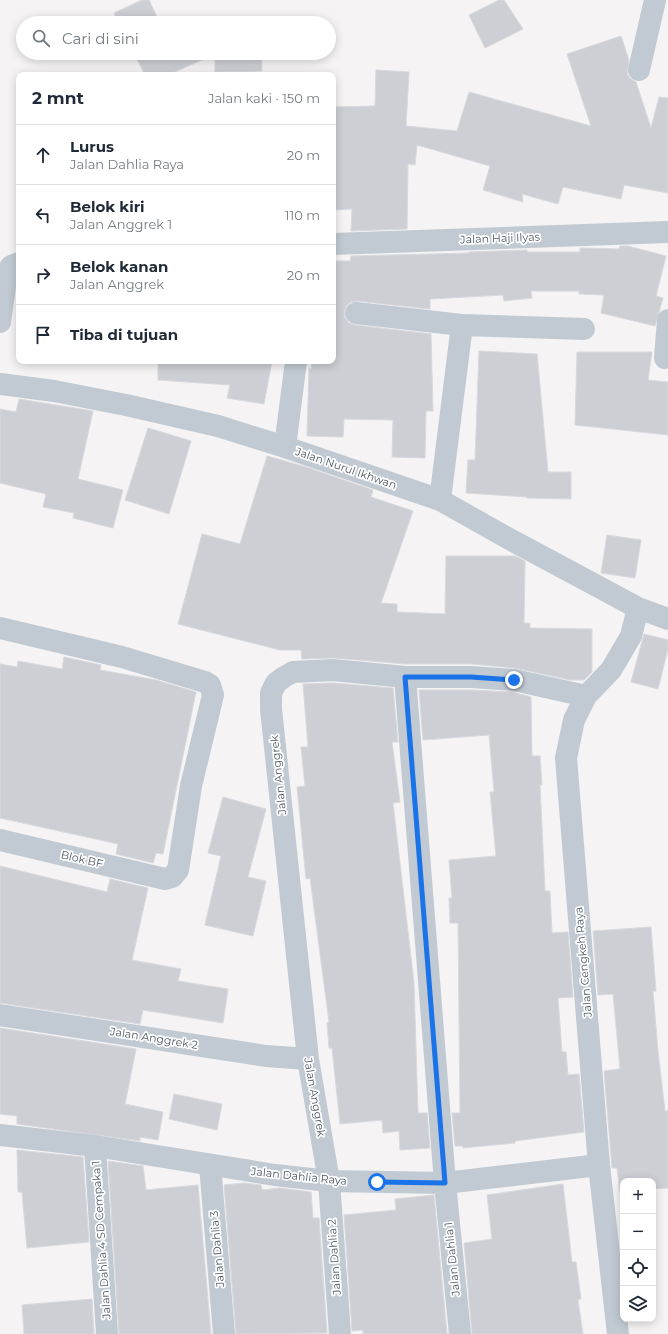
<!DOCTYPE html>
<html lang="id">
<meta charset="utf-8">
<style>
:root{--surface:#fff;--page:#f2f2f3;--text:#1f2937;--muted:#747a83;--line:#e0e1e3}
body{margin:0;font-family:Montserrat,sans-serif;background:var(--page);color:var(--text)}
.controls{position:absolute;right:12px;bottom:12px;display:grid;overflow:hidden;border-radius:8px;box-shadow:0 2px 10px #0003}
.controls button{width:36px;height:36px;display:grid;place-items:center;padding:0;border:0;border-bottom:1px solid var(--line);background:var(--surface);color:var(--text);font:20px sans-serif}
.stop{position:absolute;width:12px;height:12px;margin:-9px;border:3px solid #1a73e8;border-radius:50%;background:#fff}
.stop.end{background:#1a73e8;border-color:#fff;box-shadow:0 1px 4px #0008}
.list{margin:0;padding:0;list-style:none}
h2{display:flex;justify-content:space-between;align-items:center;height:52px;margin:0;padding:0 16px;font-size:17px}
h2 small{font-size:13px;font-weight:400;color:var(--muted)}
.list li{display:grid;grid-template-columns:26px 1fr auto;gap:12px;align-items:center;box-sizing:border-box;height:60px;padding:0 16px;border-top:1px solid var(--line)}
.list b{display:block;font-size:15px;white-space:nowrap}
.list p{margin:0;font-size:13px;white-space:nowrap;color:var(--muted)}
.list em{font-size:13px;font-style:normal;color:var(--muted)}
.icon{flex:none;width:22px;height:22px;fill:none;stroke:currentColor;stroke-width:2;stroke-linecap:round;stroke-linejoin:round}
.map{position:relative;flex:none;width:668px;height:1334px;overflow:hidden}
.search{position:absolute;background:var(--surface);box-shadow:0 2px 10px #0003;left:16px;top:16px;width:320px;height:44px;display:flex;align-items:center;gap:10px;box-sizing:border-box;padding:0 14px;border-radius:22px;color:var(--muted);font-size:15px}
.panel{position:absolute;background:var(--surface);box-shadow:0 2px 10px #0003;left:16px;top:72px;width:320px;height:292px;border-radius:8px}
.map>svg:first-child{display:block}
</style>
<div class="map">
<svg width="668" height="1334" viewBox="0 0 668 1334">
<rect width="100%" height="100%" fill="#f5f3f3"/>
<path fill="#cdcfd5" stroke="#d7d9de" d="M142 0H149L160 23H119L114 13Z
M499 0H504L523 29 485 48 469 15Z
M621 36 629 60 627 74 631 79 636 82 651 128 659 97 668 98V193L624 185 621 199 563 187 558 204 522 194 523 202 483 190 490 166 417 145 415 165 408 164 407 229 351 231 352 209 333 210V107L375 106 376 70 409 72 406 126 457 131 469 92 591 126 567 54Z
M134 53H261L262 71 215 72V54L168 75H145Z
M620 246H628L666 256 656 296 663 298 655 326 601 313 604 295 579 294V291H531L532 298 504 301 503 295 430 299V309L357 301 351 302 346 306 344 312 345 318 349 323 355 325 431 334 433 411H426L425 458 392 457 393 420 344 419 343 437 307 436 309 368 311 369 312 361H333V261H350L351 256 469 253V252L527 250V252H580V248L619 249Z
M479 351 537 354 548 472H571V499L527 498V497L466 493 468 460H475Z
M577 352H652L648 380 668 382V435L575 425Z
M158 361H272L264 404 227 398 230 385 158 380Z
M19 399 93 411 78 479 123 490 113 528 73 518 74 513 43 507 46 494 0 483V409L16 412Z
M148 428 191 441 169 514 125 500Z
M267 456 306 467 373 490 371 497 413 511 381 603 397 604V612L445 614 446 556H515L525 561 524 623H530V628L592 629V672L584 680H570L515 668 471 664H406L334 658 302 659 301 650H280L178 624 202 534 240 544Z
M607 535 641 540 635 578 601 573Z
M644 634 668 640V649L658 689 631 682Z
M64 657 101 665 100 670 156 680 196 692 163 854 156 853 153 863 116 854 118 844 0 818V664L17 667 18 661 62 669Z
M333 683 393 688 398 742H392L400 802 393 803 414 983 418 1113H427L430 1148 400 1150 399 1131 383 1133 382 1120 340 1124 332 1048H329L327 1023 329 1022 310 878 306 879 297 787 305 786 301 747H308L303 684Z
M419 690H471L512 692 531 697 532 756H540L542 785H540L545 891H550L552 933 568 932 573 997 558 998 562 1052H566L568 1075 579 1074 584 1132 515 1141V1143L463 1148V1146H455L452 1113H460L458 923H450L449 898H452L449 860 496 856 490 792H494L489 735 423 740Z
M223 797 266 809 248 877 266 881 253 936 205 925 221 856 208 853Z
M0 866 107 892 110 879 148 888 132 960 181 969 178 981 228 989 223 1023 143 1010 140 1024 0 1003Z
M651 927 656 991H653L658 1051 665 1111H668V1188L653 1189V1181H623V1192L620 1193 617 1168H612L604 1071 620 1069 613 994 598 995 593 931Z
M0 1028 136 1049 125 1104 163 1112 158 1140 140 1137V1141L17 1124V1116L0 1114Z
M174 1094 222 1104 217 1130 169 1119Z
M17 1150 83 1157 89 1242 27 1248 22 1192H18Z
M108 1161 143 1166 146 1190 198 1185 211 1334H119Z
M245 1183 261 1185 262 1190 280 1188 311 1192 313 1218H319L327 1333 236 1334 224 1185Z
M563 1184 572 1262H576L581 1299 578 1300 583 1334H472L464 1243 492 1239 487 1195Z
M434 1195 447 1334H363V1330L352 1331 344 1215 396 1210 395 1199Z
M92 1299 94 1334H24L22 1305Z"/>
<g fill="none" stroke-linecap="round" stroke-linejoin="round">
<path stroke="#c1cad2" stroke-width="22" d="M639 70 655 0
M333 244 668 232
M356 313 462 325 584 329
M0 322 7 272 11 266 19 263
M665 358 668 320
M0 384 54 391 126 405 218 426 285 447 440 500 504 536 638 608 668 619
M285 447 296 361
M440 500 462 325
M0 628 122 657 205 682 210 685 213 695 191 786 178 870 172 877 165 879 0 840
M405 677 445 1183 460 1334
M0 1015 266 1056 308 1059
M0 1135 95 1146 275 1175 329 1181 445 1183 599 1165
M95 1146 107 1334
M210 1165 224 1334
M340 1334 329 1181 308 1059 271 709V693L276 683 284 677 293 672 333 670 405 677H471L514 680 586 696
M618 1334 599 1165 566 758 574 720 586 696 611 670 631 636 638 608"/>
</g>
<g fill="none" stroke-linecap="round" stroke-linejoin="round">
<path stroke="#1a73e8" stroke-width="5" d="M377 1182 445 1183 405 677H471L514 680"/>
</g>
<g text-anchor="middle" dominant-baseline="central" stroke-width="3.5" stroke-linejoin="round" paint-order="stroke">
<g font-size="11" fill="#4a5661" stroke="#fff">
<text transform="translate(500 238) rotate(-2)">Jalan Haji Ilyas</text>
<text transform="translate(346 468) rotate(19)">Jalan Nurul Ikhwan</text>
<text transform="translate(278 775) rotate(-96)">Jalan Anggrek</text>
<text transform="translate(82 859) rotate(13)">Blok BF</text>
<text transform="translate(583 962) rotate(-95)">Jalan Cengkeh Raya</text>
<text transform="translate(154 1038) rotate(9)">Jalan Anggrek 2</text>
<text transform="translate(315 1097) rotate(80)">Jalan Anggrek</text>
<text transform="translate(299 1176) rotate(6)">Jalan Dahlia Raya</text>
<text transform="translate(101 1240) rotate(-94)">Jalan Dahlia 4 SD Cempaka 1</text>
<text transform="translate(217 1249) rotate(-95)">Jalan Dahlia 3</text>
<text transform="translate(334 1257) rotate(-94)">Jalan Dahlia 2</text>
<text transform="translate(452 1259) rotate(-96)">Jalan Dahlia 1</text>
</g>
</g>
</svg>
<div class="controls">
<button>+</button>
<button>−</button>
<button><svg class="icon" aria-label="locate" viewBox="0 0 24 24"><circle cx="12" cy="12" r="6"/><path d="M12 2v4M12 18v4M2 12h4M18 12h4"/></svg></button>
<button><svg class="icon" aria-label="layers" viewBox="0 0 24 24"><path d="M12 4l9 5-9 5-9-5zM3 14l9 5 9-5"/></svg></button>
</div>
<div class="stop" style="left:377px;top:1182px"></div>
<div class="stop end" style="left:514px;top:680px"></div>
<div class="search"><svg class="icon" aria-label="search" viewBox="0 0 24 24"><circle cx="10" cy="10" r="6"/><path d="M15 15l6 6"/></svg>Cari di sini</div>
<section class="panel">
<h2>2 mnt<small>Jalan kaki · 150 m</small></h2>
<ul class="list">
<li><svg class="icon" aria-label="ahead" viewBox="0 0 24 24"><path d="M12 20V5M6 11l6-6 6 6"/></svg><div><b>Lurus</b><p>Jalan Dahlia Raya</p></div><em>20 m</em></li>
<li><svg class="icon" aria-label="left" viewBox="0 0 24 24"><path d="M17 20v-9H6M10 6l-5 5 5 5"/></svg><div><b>Belok kiri</b><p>Jalan Anggrek 1</p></div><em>110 m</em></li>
<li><svg class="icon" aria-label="right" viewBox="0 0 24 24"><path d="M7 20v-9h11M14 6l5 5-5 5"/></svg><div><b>Belok kanan</b><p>Jalan Anggrek</p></div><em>20 m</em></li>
<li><svg class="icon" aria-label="arrive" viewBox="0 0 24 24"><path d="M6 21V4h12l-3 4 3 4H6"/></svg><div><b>Tiba di tujuan</b></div></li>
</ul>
</section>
</div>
